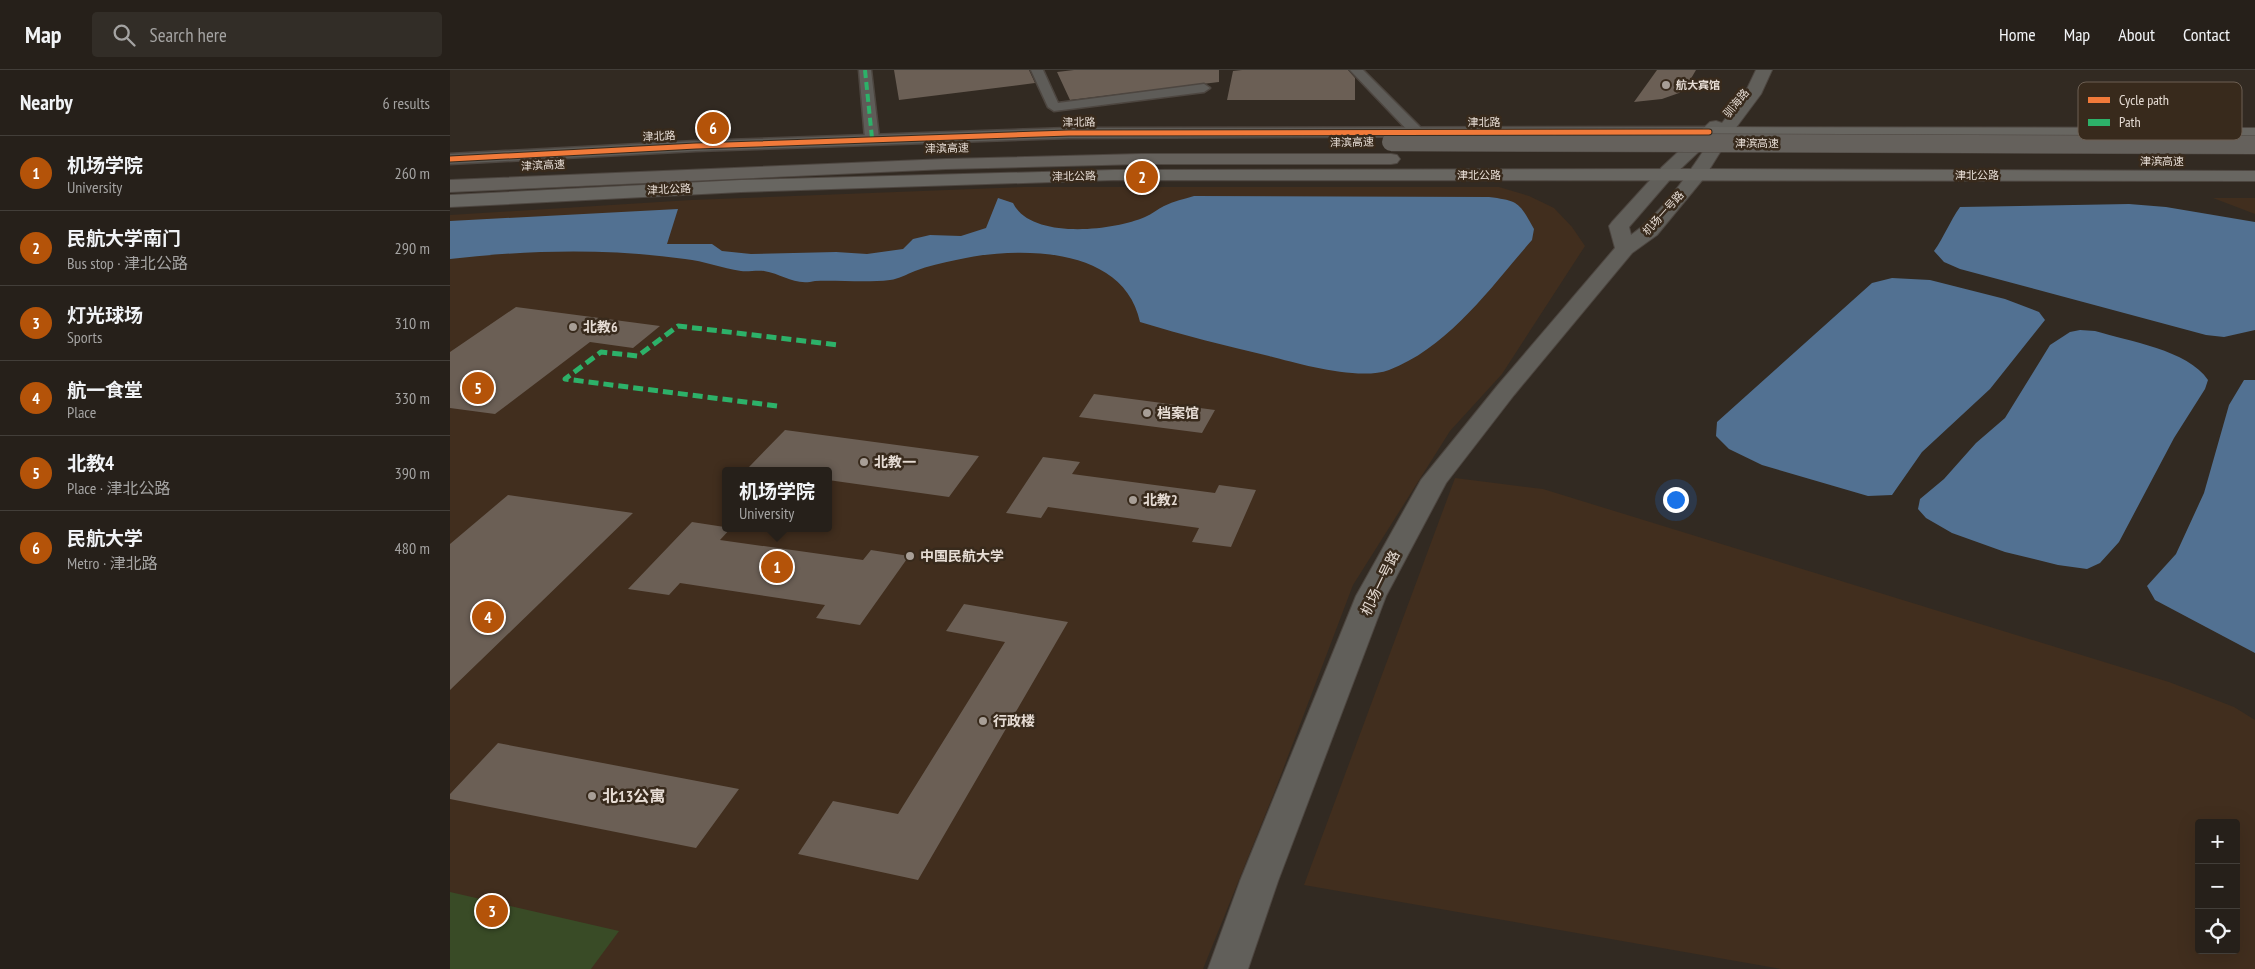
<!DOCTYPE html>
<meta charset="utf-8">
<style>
:root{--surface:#26201a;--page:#322d27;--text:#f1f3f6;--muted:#a4a3a2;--line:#423e39;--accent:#b45309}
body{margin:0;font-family:"PT Sans Narrow","Noto Sans SC",sans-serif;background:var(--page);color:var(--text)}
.controls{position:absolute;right:15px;bottom:15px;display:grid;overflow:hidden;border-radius:5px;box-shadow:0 5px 20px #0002}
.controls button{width:45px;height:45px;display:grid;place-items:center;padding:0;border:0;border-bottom:1px solid var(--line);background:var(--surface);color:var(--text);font:25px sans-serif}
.you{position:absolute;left:1225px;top:429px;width:18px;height:18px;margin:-12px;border:4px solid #fff;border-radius:50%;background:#1a73e8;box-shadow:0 0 0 8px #1a73e833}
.badge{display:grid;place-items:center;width:32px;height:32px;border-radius:50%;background:var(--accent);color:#fff;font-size:16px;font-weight:700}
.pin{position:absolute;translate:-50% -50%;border:2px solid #fff;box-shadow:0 1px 5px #0006}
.popup{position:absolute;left:272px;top:397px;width:110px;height:65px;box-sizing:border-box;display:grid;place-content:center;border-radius:5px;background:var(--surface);filter:drop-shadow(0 1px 4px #0005);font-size:16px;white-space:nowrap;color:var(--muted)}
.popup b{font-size:19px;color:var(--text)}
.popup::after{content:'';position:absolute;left:50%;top:100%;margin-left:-10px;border:10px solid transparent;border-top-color:var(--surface)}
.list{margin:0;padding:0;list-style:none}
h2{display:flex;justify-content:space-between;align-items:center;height:65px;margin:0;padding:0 20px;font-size:21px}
h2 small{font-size:16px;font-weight:400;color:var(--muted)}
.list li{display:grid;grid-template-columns:32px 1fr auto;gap:15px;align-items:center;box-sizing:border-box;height:75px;padding:0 20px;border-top:1px solid var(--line)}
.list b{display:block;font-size:19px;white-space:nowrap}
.list p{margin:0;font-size:16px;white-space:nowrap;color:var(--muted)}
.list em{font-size:16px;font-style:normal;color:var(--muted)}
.icon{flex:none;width:28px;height:28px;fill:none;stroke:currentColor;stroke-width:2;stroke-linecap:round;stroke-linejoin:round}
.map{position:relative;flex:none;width:1805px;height:899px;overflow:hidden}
header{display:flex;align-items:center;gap:30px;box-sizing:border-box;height:70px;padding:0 25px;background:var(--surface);border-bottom:1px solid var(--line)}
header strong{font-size:24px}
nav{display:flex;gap:28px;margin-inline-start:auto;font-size:18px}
.search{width:350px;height:45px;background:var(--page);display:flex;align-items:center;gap:12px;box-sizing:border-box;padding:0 18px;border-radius:5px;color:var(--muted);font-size:19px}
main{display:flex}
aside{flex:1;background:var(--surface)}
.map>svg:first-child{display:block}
</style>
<header>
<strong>Map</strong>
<div class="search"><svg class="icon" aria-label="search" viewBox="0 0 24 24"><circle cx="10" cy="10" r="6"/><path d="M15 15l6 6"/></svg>Search here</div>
<nav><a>Home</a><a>Map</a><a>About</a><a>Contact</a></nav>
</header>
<main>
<aside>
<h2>Nearby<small>6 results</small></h2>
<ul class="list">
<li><span class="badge">1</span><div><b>机场学院</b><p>University</p></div><em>260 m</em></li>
<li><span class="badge">2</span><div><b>民航大学南门</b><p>Bus stop · 津北公路</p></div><em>290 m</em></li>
<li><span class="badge">3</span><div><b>灯光球场</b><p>Sports</p></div><em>310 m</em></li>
<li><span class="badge">4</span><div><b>航一食堂</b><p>Place</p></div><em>330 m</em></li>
<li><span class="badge">5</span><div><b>北教4</b><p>Place · 津北公路</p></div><em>390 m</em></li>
<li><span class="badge">6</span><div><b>民航大学</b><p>Metro · 津北路</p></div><em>480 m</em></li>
</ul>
</aside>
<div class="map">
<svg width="1805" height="899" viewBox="0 0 1805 899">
<rect width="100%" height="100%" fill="#322a22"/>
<path fill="#412e1e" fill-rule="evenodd" d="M574 117H1049L1079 126 1104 138 1122 157 1135 176 1052 304 1000 361 903 515 824 723 753 899H0V145L241 130ZM276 401H378V458H276Z
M1763 128H1805V144Z
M1005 408 1093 419 1719 612 1784 637 1805 650V899H1331L854 815ZM1749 753H1786V880H1749Z"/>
<path fill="#394b26" d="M0 822 169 861 141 899H0Z"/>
<path fill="#527192" d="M744 126 1039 127C1069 131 1069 132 1084 159L1082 170C1041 217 999 277 939 300 909 311 850 294 819 286 776 276 733 265 690 252 674 175 566 176 506 190 492 193 478 196 465 201 457 204 449 209 440 210 416 213 389 210 365 211 344 216 333 204 314 201 306 200 298 202 291 201 272 198 254 191 235 189 157 178 78 180 0 189V151L228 139 217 174H262L272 181 301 184 386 182 417 184 453 179 463 169 480 165 511 166 536 158 548 128 563 133C581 170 663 161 695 147 702 144 708 139 714 136 724 131 734 129 744 126Z
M1679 134 1716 137 1805 152V260L1774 267 1756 265 1510 199 1494 192 1484 181C1494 167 1500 151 1510 137Z
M1442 208 1480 210 1555 229 1589 242 1595 250 1540 319 1472 382 1442 425 1418 426 1312 395 1279 379 1266 366 1267 352 1422 213Z
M1630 260 1645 261C1678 271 1738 280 1758 310L1755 319 1724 368 1669 472 1650 493 1637 499 1608 495 1555 482 1502 463 1476 448 1468 439 1470 429 1494 409 1526 373 1555 348 1600 275 1620 262Z
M1794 310H1805V583L1705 530 1697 516 1726 484 1754 423 1779 335Z"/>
<path fill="#6b5f55" d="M444 0H579L585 13 449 30Z
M624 0H769V12L620 30 607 2Z
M792 0H898L905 8V30H777L783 1Z
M1207 0H1246L1236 17 1229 23 1212 29 1184 32Z
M66 237 210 256 183 278 140 272 45 344 0 338V282Z
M644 324 765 340 752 363 629 347Z
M335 360 529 386 499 427 378 410V401H316L298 398Z
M593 387 630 392 622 404 765 423 769 415 806 420 781 477 742 472 749 458 598 437 591 448 556 443Z
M58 425 183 443 0 620V474Z
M242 452 281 458 270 470 413 490 421 480 459 486 410 555 366 548 375 535 230 513 219 525 178 519Z
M514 534 618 552 468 810 348 784 383 731 448 744 555 572 496 561Z
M48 673 289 719 246 778 0 729V724Z"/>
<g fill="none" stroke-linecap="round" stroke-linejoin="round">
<defs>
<path id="minor" d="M409 0H421L429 68 422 72 415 68Z
M581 0H593L608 33 754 14 760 18 754 22 604 41 598 37Z
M900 0H913L973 60 975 63 973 66H963Z"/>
<path id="tertiary" d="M1259 57 1265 59 1267 62 1265 65 619 68 246 81 0 94V84L246 71 619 58Z"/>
<path id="secondary" d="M1306 0H1322L1311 24 1282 63 1254 108 1207 165 1182 183 1064 325 996 413 936 526 828 811 798 899H758L790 811 906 526 971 410 1048 315 1165 178 1159 156 1162 152 1212 97 1260 52 1266 51 1272 53 1295 23ZM1260 71C1239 103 1212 143 1181 165L1179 157 1224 105Z"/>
<path id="primary" d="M1259 57 1805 58V68L1253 66 1251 62 1253 58Z
M1248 99 1805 101V111L664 110 291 122 0 137V125L291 110 664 100Z"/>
<path id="motorway" d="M691 84H941L947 85 950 89 947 93 941 94H691L496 99 0 122V110L496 89Z"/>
</defs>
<use href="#minor" stroke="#4d4640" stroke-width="3"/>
<use href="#tertiary" stroke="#4d4640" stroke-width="3"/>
<use href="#secondary" stroke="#4d4640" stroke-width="2"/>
<use href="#primary" stroke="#4d4640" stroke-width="2"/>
<use href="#motorway" stroke="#4d4640" stroke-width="2"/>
<use href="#minor" fill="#5e5c58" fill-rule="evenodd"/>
<use href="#tertiary" fill="#5e5c58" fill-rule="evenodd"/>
<use href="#secondary" fill="#615f5a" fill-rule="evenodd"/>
<use href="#primary" fill="#686661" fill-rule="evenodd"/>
<use href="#motorway" fill="#65615c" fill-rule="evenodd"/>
<defs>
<path id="motorway-bridge" d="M941 72 1805 75"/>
</defs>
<use href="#motorway-bridge" stroke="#4d4640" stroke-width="19" stroke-linecap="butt"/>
<use href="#motorway-bridge" stroke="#65615c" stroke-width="18"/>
<path stroke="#2db169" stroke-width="4" stroke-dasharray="8 4" stroke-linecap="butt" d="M415 0 422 68"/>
<path stroke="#2db169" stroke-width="5" stroke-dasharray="10 5" stroke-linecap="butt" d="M327 336 115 309 151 282 188 286 228 256 388 275"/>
<defs>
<path id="cycleway" d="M0 89 246 76 619 63 1259 62"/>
</defs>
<use href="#cycleway" stroke="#382a1c" stroke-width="7"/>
<use href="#cycleway" stroke="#f17a3a" stroke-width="5"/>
</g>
<g fill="#a79e96" stroke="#382a1c" stroke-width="2">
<circle cx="1216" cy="15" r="5"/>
<circle cx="123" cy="257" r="5"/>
<circle cx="697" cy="343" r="5"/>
<circle cx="414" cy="392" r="5"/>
<circle cx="683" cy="430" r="5"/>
<circle cx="460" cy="486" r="5"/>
<circle cx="533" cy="651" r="5"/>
<circle cx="142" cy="726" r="5"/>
</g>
<g text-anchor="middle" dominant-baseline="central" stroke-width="5" stroke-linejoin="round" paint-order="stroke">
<g font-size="11" font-weight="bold" fill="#e6dcd4" stroke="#382a1c" text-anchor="start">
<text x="1226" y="15">航大宾馆</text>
</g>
<g font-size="11" fill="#e6dcd4" stroke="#382a1c">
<text transform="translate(1286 33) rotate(-50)">驯海路</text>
<text transform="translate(629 52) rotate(-1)">津北路</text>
<text x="1034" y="52">津北路</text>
<text transform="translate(209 66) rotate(-3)">津北路</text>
<text transform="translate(902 72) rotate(-1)">津滨高速</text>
<text x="1307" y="73">津滨高速</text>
<text transform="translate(497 78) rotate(-1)">津滨高速</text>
<text x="1712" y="91">津滨高速</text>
<text transform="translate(93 95) rotate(-3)">津滨高速</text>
<text x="1029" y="105">津北公路</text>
<text x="1527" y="105">津北公路</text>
<text transform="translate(624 106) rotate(-1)">津北公路</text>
<text transform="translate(219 119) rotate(-3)">津北公路</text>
<text transform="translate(1213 143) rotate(-48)">机场一号路</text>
</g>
<g font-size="14" font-weight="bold" fill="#e6dcd4" stroke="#382a1c" text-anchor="start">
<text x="133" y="257">北教6</text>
<text x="707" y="343">档案馆</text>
<text x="424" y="392">北教一</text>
<text x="693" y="430">北教2</text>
<text x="470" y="486">中国民航大学</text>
<text x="543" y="651">行政楼</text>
</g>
<g font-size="14" fill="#e6dcd4" stroke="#382a1c">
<text transform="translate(930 513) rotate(-64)">机场一号路</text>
</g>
<g font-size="16" font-weight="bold" fill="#e6dcd4" stroke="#382a1c" text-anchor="start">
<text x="152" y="726">北13公寓</text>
</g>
</g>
<rect x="1628" y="12" width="164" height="58" rx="8" fill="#382a1c" stroke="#6c5f53" stroke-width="1"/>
<rect x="1638" y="27" width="22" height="6" fill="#f17a3a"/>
<rect x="1638" y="49" width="22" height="7" fill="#2db169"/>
<g font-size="14" fill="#e6dcd4">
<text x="1669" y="35">Cycle path</text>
<text x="1669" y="57">Path</text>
</g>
</svg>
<div class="controls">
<button>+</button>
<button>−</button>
<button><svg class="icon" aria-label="locate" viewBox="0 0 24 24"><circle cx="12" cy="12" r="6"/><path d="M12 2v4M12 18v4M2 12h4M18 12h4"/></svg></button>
</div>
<div class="you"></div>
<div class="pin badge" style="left:327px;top:497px">1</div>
<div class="popup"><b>机场学院</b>University</div>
<div class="pin badge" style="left:692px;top:107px">2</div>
<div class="pin badge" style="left:42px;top:841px">3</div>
<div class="pin badge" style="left:38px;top:547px">4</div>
<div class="pin badge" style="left:28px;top:318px">5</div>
<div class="pin badge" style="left:263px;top:58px">6</div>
</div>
</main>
